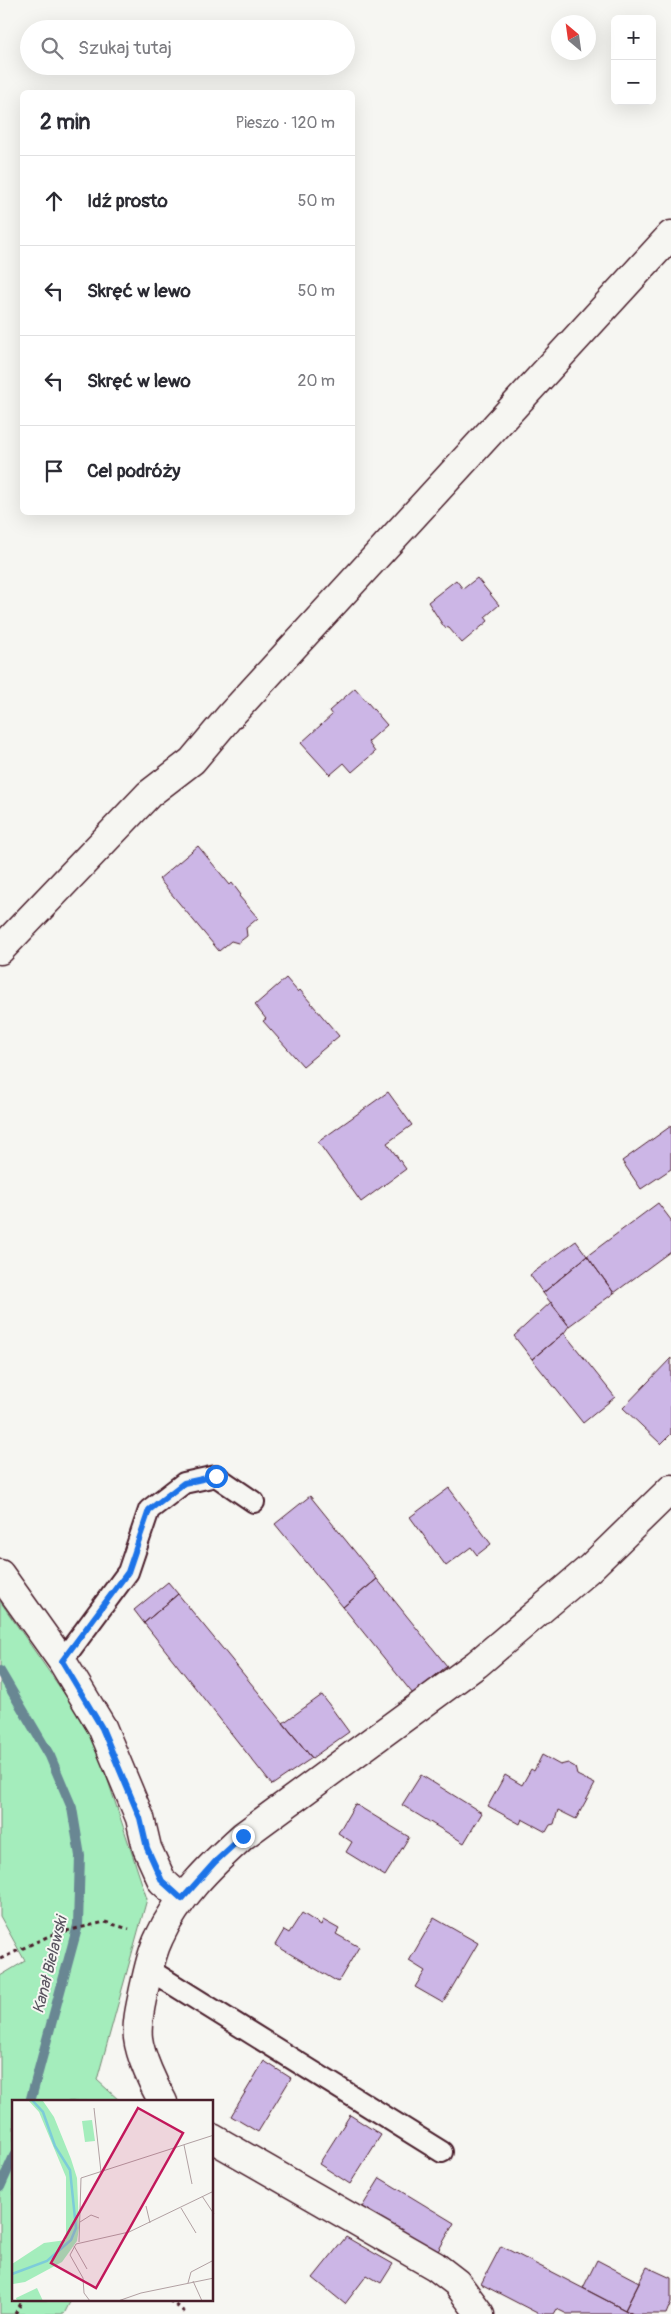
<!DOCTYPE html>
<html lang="pl">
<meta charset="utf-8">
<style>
:root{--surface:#fff;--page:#f2f2f3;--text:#2b2b33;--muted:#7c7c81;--line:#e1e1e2}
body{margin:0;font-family:Pangolin,sans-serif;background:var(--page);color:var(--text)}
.controls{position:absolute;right:15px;top:15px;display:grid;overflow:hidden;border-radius:8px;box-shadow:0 5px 20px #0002}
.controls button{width:45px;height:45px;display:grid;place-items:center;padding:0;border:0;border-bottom:1px solid var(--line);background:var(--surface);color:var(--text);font:25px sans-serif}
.compass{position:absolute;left:551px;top:15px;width:45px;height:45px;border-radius:50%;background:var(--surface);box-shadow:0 5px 20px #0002;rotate:331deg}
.stop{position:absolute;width:15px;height:15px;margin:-11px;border:4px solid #1a73e8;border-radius:50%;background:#fff}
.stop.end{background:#1a73e8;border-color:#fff;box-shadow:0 1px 5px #0008}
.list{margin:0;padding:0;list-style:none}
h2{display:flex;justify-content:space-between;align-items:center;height:65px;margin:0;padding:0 20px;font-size:21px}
h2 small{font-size:16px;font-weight:400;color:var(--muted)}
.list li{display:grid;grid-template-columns:32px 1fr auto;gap:15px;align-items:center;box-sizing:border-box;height:90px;padding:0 20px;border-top:1px solid var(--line)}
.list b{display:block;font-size:19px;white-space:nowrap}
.list em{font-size:16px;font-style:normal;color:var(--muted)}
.icon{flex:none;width:28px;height:28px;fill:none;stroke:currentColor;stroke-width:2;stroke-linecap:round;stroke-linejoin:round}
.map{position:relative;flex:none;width:671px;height:2314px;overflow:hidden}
.search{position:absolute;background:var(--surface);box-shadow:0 5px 20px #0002;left:20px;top:20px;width:335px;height:55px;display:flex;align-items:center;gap:12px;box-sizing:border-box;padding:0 18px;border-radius:28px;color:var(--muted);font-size:19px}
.panel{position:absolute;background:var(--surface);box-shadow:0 5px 20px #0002;left:20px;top:90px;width:335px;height:425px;border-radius:8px}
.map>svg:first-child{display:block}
</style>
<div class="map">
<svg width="671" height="2314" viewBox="0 0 671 2314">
<rect width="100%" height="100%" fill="#f6f6f2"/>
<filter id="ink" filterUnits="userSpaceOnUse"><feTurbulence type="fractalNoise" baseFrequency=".02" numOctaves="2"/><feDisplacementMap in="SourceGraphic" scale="10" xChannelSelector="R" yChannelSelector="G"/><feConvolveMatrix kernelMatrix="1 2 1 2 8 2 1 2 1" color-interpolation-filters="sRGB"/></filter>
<g filter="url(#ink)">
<path fill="#a4edbc" stroke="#778674" d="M0 1601 93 1735 147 1899 97 2080 120 2101 14 2102V2300H71L64 2314H0V1976L25 1961 0 1916Z"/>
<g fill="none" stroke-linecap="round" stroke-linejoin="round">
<path stroke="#698793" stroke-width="10" d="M0 1671 50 1756 72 1808 80 1856 78 1925 30 2102
M0 2187 14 2156"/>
</g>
<path fill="#ccb6e6" stroke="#4a1f2b" d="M477 578 499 605 485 617 488 621 462 643 449 628 444 627 428 602 456 580 463 589Z
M355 688 387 725 368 742 375 752 352 772 344 763 330 775 301 743 332 715 329 711Z
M198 846 230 885 232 883 241 895 239 896 258 918 246 928 247 936 238 943 231 941 219 951 159 879Z
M286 978 298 992 300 990 339 1036 303 1066 263 1021 266 1019 255 1005Z
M388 1092 412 1125 387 1143 406 1169 361 1202 318 1142Z
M671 1126V1169L641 1189 622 1161Z
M658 1203 671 1220V1251L614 1293 587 1256Z
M576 1241 587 1256 543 1293 530 1275Z
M587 1256 614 1293 569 1326 543 1293Z
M551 1302 569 1326 564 1333 532 1359 514 1336Z
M564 1333 615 1397 583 1423 532 1359Z
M671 1358V1434L661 1444 623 1408Z
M449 1488 491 1544 477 1555 471 1547 446 1566 410 1517Z
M310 1496 377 1579 343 1607 275 1524Z
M377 1579 447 1666 413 1694 343 1607Z
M168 1582 178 1594 144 1623 134 1610Z
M178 1594 312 1758 272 1785 144 1623Z
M322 1695 349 1732 312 1758 283 1723Z
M542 1755 560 1765 568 1763 575 1767 577 1775 595 1784 576 1819 558 1810 554 1824 550 1825 546 1832 522 1819 520 1824 488 1806 505 1775 522 1785 531 1769 534 1771Z
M421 1775 482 1813 464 1843 402 1805Z
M355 1804 409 1837 385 1876 346 1852 352 1842 338 1833Z
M302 1913 321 1925 323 1920 339 1929 336 1934 359 1947 338 1982 275 1945 284 1930 289 1933Z
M434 1918 478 1943 443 2003 415 1987 425 1971 409 1961Z
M264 2061 291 2078 258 2132 231 2116Z
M350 2115 381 2135 350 2184 319 2164Z
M380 2178 454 2223 437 2253 362 2207Z
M346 2237 393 2264 381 2283 367 2275 345 2304 313 2278Z
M501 2246 625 2310 633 2314H567L557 2309 554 2314H539L481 2284Z
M597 2260 639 2282 625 2310 583 2288Z
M647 2267 671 2278V2302L666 2314H633L625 2310Z"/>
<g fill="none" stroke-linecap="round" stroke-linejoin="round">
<defs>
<path id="lane" d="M62 1661 128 1572 149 1510 184 1483 216 1476 254 1502
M148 1969 442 2152"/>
<path id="street" d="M0 950 149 794 192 761 229 717 671 235
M0 1574 62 1661 102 1727 140 1818 147 1848 162 1881 182 1899
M163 2102C154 2086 140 2056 138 2038 136 2023 141 2004 144 1989 148 1972 151 1954 159 1938 177 1898 211 1865 243 1836L477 1664 590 1568 671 1489
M212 2138 435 2266 457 2283 480 2314"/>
</defs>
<use href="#lane" stroke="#4a1f2b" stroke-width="24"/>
<use href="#street" stroke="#4a1f2b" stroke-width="31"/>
<path stroke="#4a1f2b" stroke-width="3" stroke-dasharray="4 4" stroke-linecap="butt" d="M0 1959 53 1934 105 1922 129 1929
M169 2300 187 2314
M15 2314 23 2300"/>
<use href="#lane" stroke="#f6f6f2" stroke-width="20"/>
<use href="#street" stroke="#f6f6f2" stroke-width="28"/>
</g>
</g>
<g fill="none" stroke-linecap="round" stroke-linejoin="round" filter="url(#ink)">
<path stroke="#1a73e8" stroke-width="6" d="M216 1476 184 1483 149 1510 128 1572 62 1661 102 1728 140 1818 147 1848 162 1881 182 1899 215 1862 243 1836"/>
</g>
<g text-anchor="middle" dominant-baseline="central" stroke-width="4" stroke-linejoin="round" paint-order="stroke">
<g font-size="16" font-style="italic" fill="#59535f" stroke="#f6f6f2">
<text transform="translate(50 1965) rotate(-76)">Kanał Bielawski</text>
</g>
</g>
<g transform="translate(12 2100)">
<rect width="201" height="201" fill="#f6f6f2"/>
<path d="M16 0 31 1 42 17 59 59 65 78 67 128 65 141 50 162 13 182 1 184 0 195V164L32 143 54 140V77L27 12ZM80 20 83 41 73 42 70 21ZM25 188 31 201H5L4 198Z" fill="#a4edbc"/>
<path fill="none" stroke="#7dccd9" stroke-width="2.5" d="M0 174 35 161 59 140 64 128 58 70 43 46 31 12 20 0"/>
<path fill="none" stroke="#b1a0a2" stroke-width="1" d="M82 8 89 72M172 45 180 84M190 96 202 114M134 106 138 123M169 108 184 133M68 122 79 115 87 118M67 142 69 78 202 35M62 146 75 169M181 181 190 201M176 183 179 172 202 160M78 201 72 193 71 178 58 155 64 144 117 132 202 91M106 201 129 193 202 178"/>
<path fill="#c2185b" fill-opacity="0.15" stroke="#c2185b" stroke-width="2.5" d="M126 8 171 33 84 188 39 163Z"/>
<rect width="201" height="201" fill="none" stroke="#4a1f2b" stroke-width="2.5"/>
</g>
</svg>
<div class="controls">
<button>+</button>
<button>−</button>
</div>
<svg class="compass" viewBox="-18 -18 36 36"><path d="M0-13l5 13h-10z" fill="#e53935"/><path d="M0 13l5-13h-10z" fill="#7c7c81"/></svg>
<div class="stop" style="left:216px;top:1476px"></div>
<div class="stop end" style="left:243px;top:1836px"></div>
<div class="search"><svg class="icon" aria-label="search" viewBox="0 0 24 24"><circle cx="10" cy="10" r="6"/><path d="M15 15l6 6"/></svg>Szukaj tutaj</div>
<section class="panel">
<h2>2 min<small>Pieszo · 120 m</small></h2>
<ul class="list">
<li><svg class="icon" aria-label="ahead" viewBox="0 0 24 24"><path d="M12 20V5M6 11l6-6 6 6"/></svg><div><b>Idź prosto</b></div><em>50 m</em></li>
<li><svg class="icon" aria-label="left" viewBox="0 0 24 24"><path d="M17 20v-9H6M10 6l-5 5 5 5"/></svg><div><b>Skręć w lewo</b></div><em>50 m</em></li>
<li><svg class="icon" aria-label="left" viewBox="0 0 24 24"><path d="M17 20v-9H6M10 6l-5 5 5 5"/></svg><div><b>Skręć w lewo</b></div><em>20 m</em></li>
<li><svg class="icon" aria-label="arrive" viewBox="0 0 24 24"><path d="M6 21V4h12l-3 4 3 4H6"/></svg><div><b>Cel podróży</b></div></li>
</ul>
</section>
</div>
